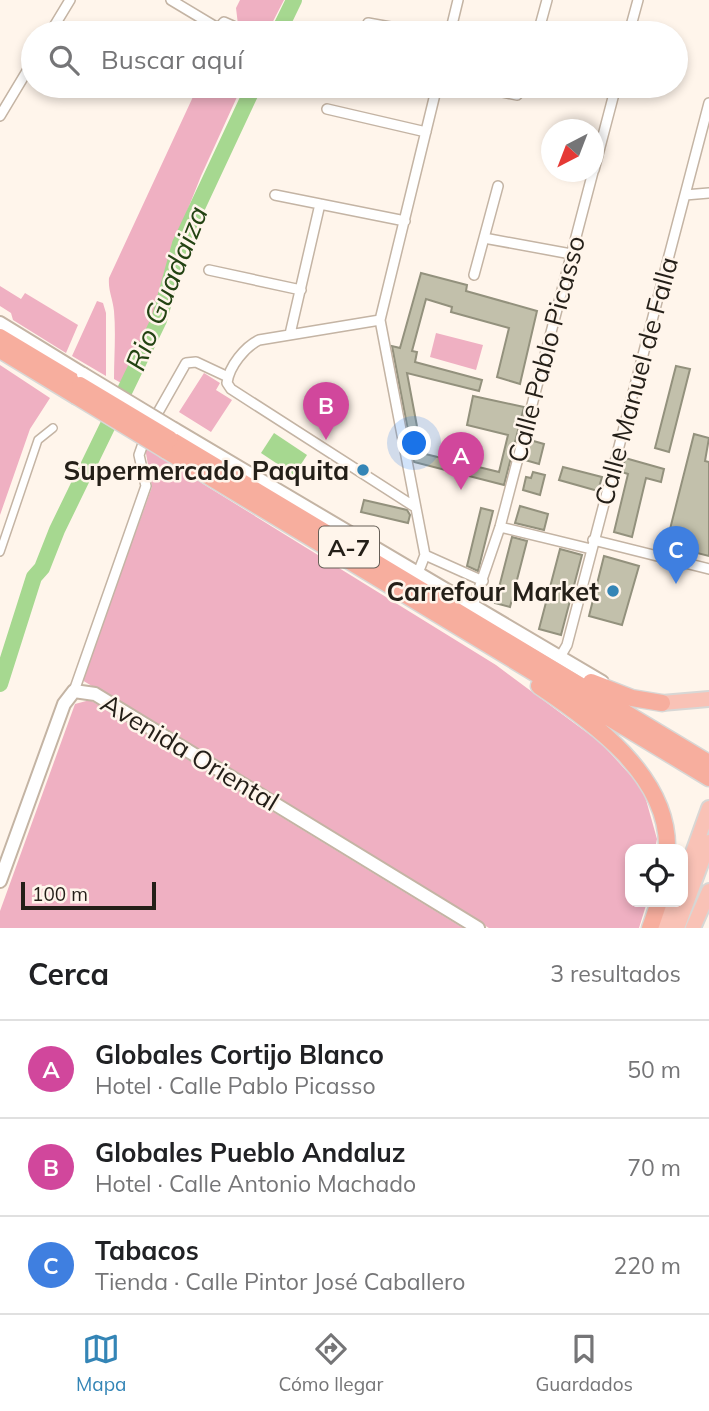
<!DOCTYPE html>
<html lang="es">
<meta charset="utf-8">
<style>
:root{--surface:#fff;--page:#f6f6f6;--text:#202124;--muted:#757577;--line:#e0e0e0;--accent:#3485b6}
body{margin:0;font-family:Mulish,sans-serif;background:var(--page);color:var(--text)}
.controls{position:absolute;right:21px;bottom:21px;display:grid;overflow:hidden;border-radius:14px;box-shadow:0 4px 10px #0003}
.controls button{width:63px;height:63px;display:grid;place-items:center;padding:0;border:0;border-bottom:2px solid var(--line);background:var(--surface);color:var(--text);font:35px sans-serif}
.compass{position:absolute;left:541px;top:119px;width:63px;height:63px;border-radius:50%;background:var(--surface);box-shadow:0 4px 10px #0003;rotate:222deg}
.scale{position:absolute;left:21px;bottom:18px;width:135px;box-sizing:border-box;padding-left:7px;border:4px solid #241f18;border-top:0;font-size:19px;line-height:24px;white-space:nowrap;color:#241f18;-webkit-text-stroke:5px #fff5eb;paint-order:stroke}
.you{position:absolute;left:415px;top:444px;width:24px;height:24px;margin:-18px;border:5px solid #fff;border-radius:50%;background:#1a73e8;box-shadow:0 0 0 10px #1a73e833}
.badge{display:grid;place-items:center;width:46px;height:46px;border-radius:50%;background:var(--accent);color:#fff;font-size:23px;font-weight:700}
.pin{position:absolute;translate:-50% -58px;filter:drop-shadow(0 2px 4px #0008)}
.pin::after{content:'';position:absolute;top:37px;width:24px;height:21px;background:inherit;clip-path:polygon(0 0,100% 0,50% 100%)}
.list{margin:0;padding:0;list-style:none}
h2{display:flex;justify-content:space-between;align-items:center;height:91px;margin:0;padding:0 28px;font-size:30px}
h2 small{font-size:23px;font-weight:400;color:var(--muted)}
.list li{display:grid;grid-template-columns:46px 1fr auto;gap:21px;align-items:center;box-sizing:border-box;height:98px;padding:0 28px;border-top:2px solid var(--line)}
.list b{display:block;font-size:26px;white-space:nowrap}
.list p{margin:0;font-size:23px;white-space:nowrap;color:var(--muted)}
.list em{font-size:23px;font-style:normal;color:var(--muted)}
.icon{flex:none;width:38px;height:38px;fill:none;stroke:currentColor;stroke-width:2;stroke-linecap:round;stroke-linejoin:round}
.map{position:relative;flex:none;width:709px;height:928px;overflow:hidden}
.search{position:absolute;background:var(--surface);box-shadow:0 4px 10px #0003;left:21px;right:21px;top:21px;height:77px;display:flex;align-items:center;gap:18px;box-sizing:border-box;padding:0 24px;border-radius:38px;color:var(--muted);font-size:26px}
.sheet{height:385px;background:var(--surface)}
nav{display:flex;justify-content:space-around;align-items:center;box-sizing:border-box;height:98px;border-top:2px solid var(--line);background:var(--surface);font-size:19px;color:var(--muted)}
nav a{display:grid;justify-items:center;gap:4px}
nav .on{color:var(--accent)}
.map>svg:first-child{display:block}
</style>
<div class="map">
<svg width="709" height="928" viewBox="0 0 709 928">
<rect width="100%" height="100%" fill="#fff5eb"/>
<path fill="#efb0c2" d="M240 0H284L267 33H239L236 8Z
M198 86H242L201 176 178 234 166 286 150 328 123 384 114 379C114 357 116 334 114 311 113 299 108 291 109 278Z
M0 286 21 299 25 293 78 325 66 353 13 320 11 313 0 306Z
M97 301 103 303 106 313V376L72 356Z
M436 333 483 345 476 370 430 357Z
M0 365 50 398 30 429 0 515Z
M204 373 220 383 216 390 232 400 211 432 179 412Z
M145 448 496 665 601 743 643 789 657 839 655 849H630V902H647L639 928H489L82 680 152 487Z
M90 700 463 928H0V911L75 704Z"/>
<path fill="#a6d890" d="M274 433 307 455 294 475 261 453Z"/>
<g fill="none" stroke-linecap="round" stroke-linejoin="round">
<path stroke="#a6d890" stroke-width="16" d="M278 33 294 0
M0 684 34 577 42 568 57 530 159 320 180 244 254 86"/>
</g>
<path fill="#c2c0ab" stroke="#93917d" stroke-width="2" d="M421 273 467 285 466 291 537 311 520 384 497 377 509 328 451 312 452 307 426 299 412 351 417 352 415 362 482 380 479 391 407 373 419 437 417 452 499 472 508 435 467 425 473 396 524 407 504 485 414 462 392 346 400 348Z
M676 366 690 369 669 452 655 448Z
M694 434 709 438 705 461 709 462V556L666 545Z
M530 440 544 444 539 464 525 460Z
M625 458 664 469 661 482 646 478 632 537 614 532 628 474 622 472Z
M563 467 602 477 598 491 559 480Z
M533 472 545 475 540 495 523 490 526 477 531 478Z
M364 500 407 510 410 515 408 523 361 512Z
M520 506 548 514 544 530 515 523Z
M481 508 493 511 478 571 467 566Z
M512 537 527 541 510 607 495 603Z
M560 549 582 555 561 635 539 629Z
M604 556 639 566 622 625 589 616Z"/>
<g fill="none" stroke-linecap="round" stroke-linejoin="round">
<defs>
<path id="pedestrian" d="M0 552 38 440 53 428"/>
<path id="minor" d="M171 0 216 27
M368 23 424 33
M215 32 224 22 233 26 234 33
M50 33 70 0
M450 33 458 0
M538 33 547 0
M629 33 638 0
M474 86 517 95 525 86
M327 109 426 132
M0 116 33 61
M594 170 616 86
M275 195 405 221
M685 195 709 193
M484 238 571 254
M209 270 301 290
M474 275 498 186
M380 320 259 340C245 347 229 366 227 383L231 389 415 507
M290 334 320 204
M152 423 186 363 196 362 228 377
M500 527 591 549
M593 540 709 569
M425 555 483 581
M418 573 425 555 380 320 437 86
M473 606 500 527 593 172
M560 657 567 645 709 103
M74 691 146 486 139 455 146 435"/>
<path id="tertiary" d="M0 323 83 374
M174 429 602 682
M0 881 64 704 74 691 95 694 478 928"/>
<path id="primary" d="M662 703 709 699
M683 880 709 808
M665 928 675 902
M677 928 709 842
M693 928 709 891"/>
<path id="trunk" d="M0 337 80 385
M0 350 76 396
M170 439 709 763
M165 450 709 778
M591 682 632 698 662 703
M539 686C593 722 669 776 667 849
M650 928 659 902"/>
</defs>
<use href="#pedestrian" stroke="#c4b4a4" stroke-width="10"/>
<use href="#minor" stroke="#c4b4a4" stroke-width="12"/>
<use href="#tertiary" stroke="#c4b4a4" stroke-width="16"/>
<use href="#primary" stroke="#d8d7d5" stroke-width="18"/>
<use href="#trunk" stroke="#d8d7d5" stroke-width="19"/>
<use href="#pedestrian" stroke="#fff" stroke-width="7"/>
<use href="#minor" stroke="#fff" stroke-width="9"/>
<use href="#tertiary" stroke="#fff" stroke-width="12"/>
<use href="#primary" stroke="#f9c2b6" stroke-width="14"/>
<use href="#trunk" stroke="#f7ae9e" stroke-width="16"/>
<defs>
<path id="tertiary-bridge" d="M83 374 174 429"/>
<path id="trunk-bridge" d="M80 385 170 439
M76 396 165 450"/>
</defs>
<use href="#tertiary-bridge" stroke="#c4b4a4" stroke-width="16" stroke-linecap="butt"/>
<use href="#trunk-bridge" stroke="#d8d7d5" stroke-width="19" stroke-linecap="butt"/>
<use href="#tertiary-bridge" stroke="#fff" stroke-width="12"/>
<use href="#trunk-bridge" stroke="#f7ae9e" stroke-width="16"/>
</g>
<g fill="#3485b6" stroke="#fff5eb" stroke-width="2.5">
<circle cx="363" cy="470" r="7"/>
<circle cx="613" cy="591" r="7"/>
</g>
<g text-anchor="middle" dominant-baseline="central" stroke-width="5" stroke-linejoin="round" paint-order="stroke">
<rect fill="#fff5eb" stroke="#665f57" stroke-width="2" x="319" y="526.5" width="60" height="41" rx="5"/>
<g font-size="24" font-weight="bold" fill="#241f18">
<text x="349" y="547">A-7</text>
</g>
<g font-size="26" fill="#241f18" stroke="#fff5eb">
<text transform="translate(546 349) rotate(-75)">Calle Pablo Picasso</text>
<text transform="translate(636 381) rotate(-75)">Calle Manuel de Falla</text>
<text transform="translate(190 752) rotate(31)">Avenida Oriental</text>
</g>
<g font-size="26" font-weight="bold" fill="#241f18" stroke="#fff5eb" text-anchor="end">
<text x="349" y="470">Supermercado Paquita</text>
<text x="599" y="591">Carrefour Market</text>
</g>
<g font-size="28" font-style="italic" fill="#234313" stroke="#fff5eb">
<text transform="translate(166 288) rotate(-68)">Rio Guadaiza</text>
</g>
</g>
</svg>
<div class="controls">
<button><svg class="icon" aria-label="locate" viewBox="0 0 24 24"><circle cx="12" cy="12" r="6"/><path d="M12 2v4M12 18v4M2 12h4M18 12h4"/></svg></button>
</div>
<svg class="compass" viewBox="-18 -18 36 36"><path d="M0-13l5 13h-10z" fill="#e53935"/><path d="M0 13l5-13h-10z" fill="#757577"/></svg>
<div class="scale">100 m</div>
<div class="you"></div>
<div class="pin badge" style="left:461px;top:490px;background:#d1479c">A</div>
<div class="pin badge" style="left:326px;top:440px;background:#d1479c">B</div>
<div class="pin badge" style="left:676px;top:584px;background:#3f7fe0">C</div>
<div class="search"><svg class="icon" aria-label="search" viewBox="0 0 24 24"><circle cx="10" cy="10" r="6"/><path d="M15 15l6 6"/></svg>Buscar aquí</div>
</div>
<section class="sheet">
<h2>Cerca<small>3 resultados</small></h2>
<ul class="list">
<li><span class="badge" style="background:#d1479c">A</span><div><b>Globales Cortijo Blanco</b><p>Hotel · Calle Pablo Picasso</p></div><em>50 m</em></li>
<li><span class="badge" style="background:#d1479c">B</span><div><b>Globales Pueblo Andaluz</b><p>Hotel · Calle Antonio Machado</p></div><em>70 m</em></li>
<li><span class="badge" style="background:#3f7fe0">C</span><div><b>Tabacos</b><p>Tienda · Calle Pintor José Caballero</p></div><em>220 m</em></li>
</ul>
</section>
<nav>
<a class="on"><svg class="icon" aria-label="map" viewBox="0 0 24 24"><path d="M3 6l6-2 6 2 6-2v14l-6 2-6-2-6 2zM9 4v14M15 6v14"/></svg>Mapa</a>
<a><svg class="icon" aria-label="directions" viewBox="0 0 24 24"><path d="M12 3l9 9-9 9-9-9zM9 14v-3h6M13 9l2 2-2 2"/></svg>Cómo llegar</a>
<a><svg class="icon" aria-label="saved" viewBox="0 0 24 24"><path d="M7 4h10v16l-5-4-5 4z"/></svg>Guardados</a>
</nav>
